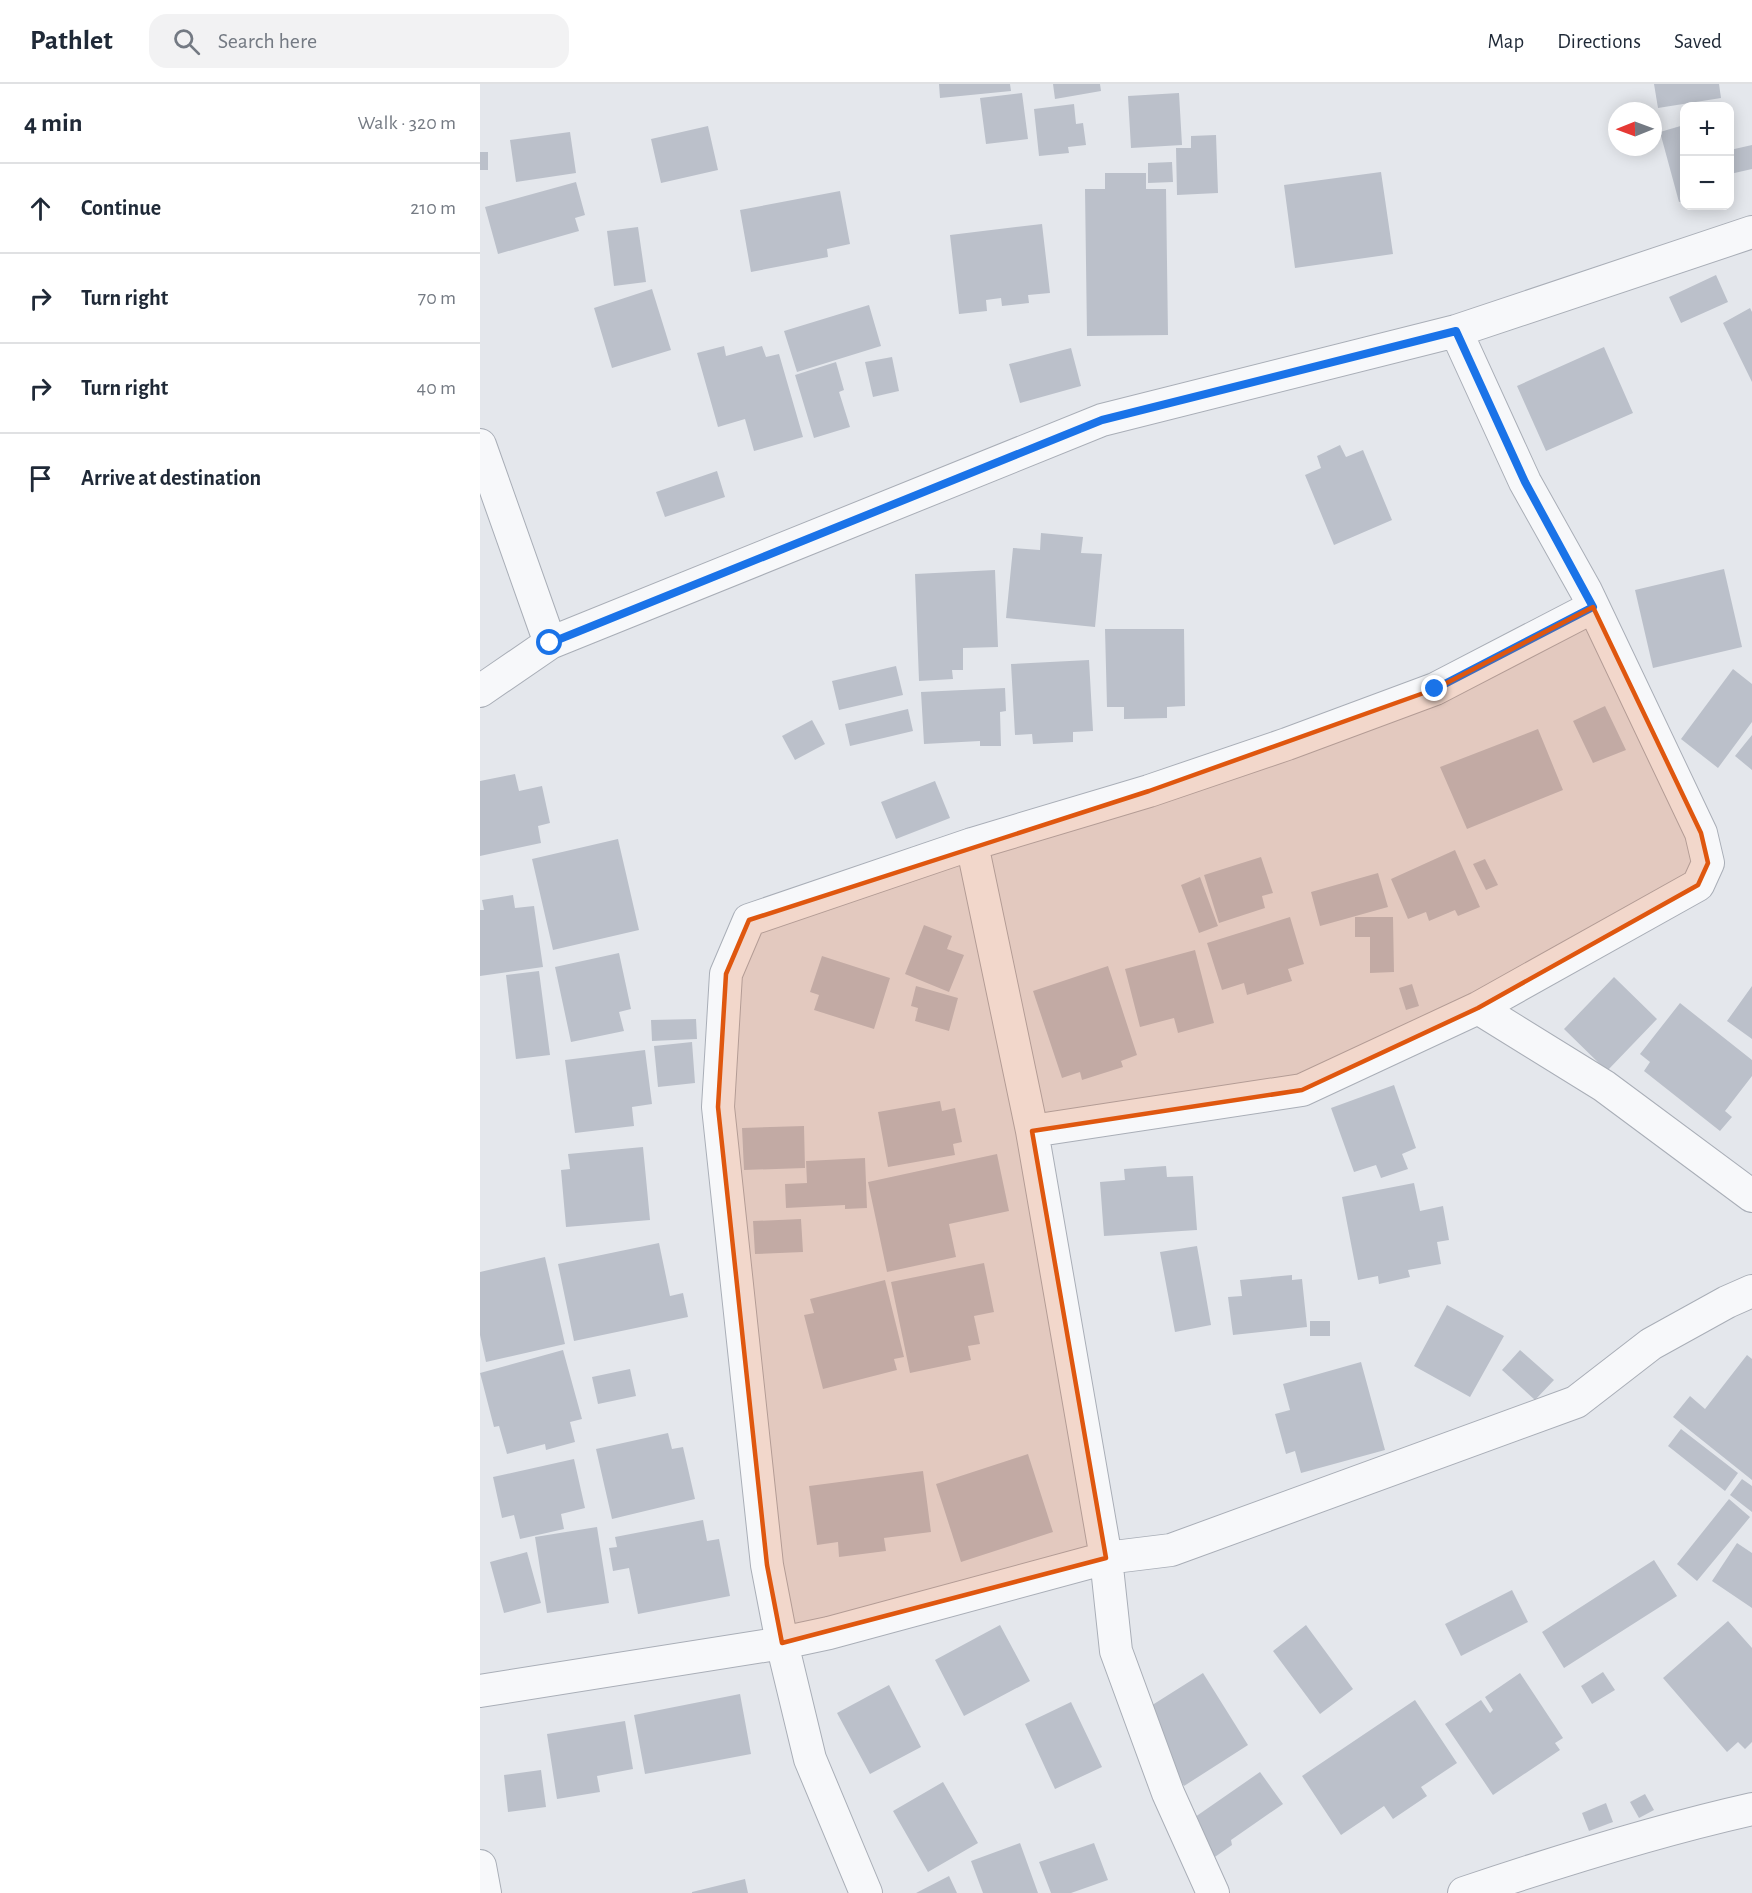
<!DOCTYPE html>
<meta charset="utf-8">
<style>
:root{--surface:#fff;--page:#f2f2f3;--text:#1f2937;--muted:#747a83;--line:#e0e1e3}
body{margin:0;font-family:"Alegreya Sans",sans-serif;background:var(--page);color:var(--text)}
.controls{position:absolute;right:18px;top:18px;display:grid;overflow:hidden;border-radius:12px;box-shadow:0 3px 15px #0003}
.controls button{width:54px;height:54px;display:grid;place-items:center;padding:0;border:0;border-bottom:2px solid var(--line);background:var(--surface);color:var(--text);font:30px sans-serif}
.compass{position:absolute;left:1128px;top:18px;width:54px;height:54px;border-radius:50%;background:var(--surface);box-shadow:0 3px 15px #0003;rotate:269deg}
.stop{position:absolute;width:18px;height:18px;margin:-14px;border:4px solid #1a73e8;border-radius:50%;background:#fff}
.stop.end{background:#1a73e8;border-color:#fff;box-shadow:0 2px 6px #0008}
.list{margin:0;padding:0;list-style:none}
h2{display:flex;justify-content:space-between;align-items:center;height:78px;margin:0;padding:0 24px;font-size:26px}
h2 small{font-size:20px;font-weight:400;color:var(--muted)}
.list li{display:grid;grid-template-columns:39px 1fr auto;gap:18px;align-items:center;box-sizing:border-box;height:90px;padding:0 24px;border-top:2px solid var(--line)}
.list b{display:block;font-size:22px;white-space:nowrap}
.list em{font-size:20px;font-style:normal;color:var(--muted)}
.icon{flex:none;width:33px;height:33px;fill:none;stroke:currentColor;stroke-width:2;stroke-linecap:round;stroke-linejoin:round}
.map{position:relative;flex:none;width:1272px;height:1809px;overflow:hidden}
header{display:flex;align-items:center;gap:36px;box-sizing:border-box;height:84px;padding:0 30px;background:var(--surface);border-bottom:2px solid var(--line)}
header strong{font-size:28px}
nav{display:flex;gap:33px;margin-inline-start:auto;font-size:21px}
.search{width:420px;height:54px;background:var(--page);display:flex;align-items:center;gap:15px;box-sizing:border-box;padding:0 21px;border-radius:18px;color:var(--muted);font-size:22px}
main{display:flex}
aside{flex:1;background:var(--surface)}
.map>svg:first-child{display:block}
</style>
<header>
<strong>Pathlet</strong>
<div class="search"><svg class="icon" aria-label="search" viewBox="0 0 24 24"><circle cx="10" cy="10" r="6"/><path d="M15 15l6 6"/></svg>Search here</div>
<nav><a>Map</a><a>Directions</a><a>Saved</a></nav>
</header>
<main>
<aside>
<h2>4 min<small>Walk · 320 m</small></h2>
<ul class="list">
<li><svg class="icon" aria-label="ahead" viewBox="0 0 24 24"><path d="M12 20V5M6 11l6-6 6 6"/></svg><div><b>Continue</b></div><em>210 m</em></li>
<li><svg class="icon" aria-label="right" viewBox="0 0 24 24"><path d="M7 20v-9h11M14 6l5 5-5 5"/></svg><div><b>Turn right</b></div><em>70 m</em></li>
<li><svg class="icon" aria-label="right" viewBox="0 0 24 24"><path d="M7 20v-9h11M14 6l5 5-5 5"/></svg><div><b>Turn right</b></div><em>40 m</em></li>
<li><svg class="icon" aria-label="arrive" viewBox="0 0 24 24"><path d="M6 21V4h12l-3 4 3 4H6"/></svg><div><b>Arrive at destination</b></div></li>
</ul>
</aside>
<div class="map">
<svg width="1272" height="1809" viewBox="0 0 1272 1809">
<rect width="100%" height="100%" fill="#e4e7ec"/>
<path fill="#bbc0ca" d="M459 0H530L531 7 460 14Z
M573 0H620L621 7 575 15Z
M1174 0H1239L1241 14 1178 24Z
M542 9 548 55 506 60 500 14Z
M699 9 702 61 651 64 648 12Z
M594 20 596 40 603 39 606 61 588 63 589 69 559 72 554 25Z
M1204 41V117L1199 118 1180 48Z
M228 42 238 86 181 99 171 55Z
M90 48 96 89 36 98 30 56Z
M736 51 738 109 697 111 696 64H711V52Z
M1272 61V85L1250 90V66Z
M0 68H8V86H0Z
M692 78 693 98 668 99V79Z
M901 88 913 170 815 184 804 101Z
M625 89H666V105H686L688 251 607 252 605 105H625Z
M96 98 105 131 95 134 99 147 18 170 5 123Z
M360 107 370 160 347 165 348 173 271 188 260 126Z
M562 140 570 209 548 211 549 219 522 222 521 214 506 216 507 227 479 230 470 151Z
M158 143 166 198 134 202 127 147Z
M1236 191 1248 218 1201 239 1189 213Z
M172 205 191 266 132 284 114 224Z
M389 221 401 262 317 288 304 247Z
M1270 224 1272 228V298L1243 239Z
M244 262 246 272 282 262 286 273 299 270 323 353 274 367 265 335 238 343 217 269Z
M1124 263 1153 329 1066 367 1037 302Z
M591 264 601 302 540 319 529 280Z
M412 273 419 307 393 313 385 278Z
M356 278 364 306 359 308 370 343 334 354 315 291Z
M860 361 866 373 883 366 912 436 854 461 825 391 841 384 837 372Z
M237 387 245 413 185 433 176 408Z
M561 449 603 453 601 469 622 470 615 543 526 534 533 464 560 466Z
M1244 485 1262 563 1173 584 1155 506Z
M515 486 518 563 483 564V586H472L473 595 439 597 435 490Z
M625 545H704L705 622 687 623V634L644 635V623H627Z
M609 576 613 647 593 648V658L553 660 552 650 535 651 531 580Z
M416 582 423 611 359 626 352 597Z
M1253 585 1272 600V638L1238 684 1201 655Z
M525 604 526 627 520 628 521 662H500V657L444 660 441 608Z
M1125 622 1146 666 1113 679 1093 637Z
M428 625 433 647 370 662 365 640Z
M332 636 345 660 315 676 302 652Z
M1058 645 1083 706 987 745 960 683Z
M1272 651V686L1255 672Z
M35 690 39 707 62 702 70 739 58 742 61 759 0 772V697Z
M455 697 470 734 416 755 401 718Z
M138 755 159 846 73 866 52 775Z
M975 766 1000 823 978 832 975 826 949 837 946 828 928 835 911 795Z
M781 773 793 809 782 812 785 824 739 839 724 791Z
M1005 775 1018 801 1006 806 993 780Z
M898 789 908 823 840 842 831 808Z
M720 793 738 842 719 849 701 801Z
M33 811 35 824 54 822 63 883 0 892V826H4L2 816Z
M810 833 824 880 808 885 812 897 767 911 764 899 742 906 727 859Z
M875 833H913L914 888 890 889V853H875Z
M444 841 472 852 467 865 484 871 469 908 425 890Z
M715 866 734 939 698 949 694 934 660 943 645 885Z
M139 869 151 925 139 928 144 947 91 958 75 883Z
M342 872 410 894 394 945 334 926 339 911 330 908Z
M628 882 657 971 641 977 643 983 602 996 600 988 582 994 553 907Z
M59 887 70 971 36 975 26 891Z
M1134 893 1177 935 1127 987 1084 945Z
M932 900 939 922 926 926 919 904Z
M436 902 478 914 469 947 435 937 438 924 431 922Z
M1272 902V955L1247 937Z
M1200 919 1272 976V992L1245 1027 1252 1033 1240 1047 1164 987 1170 978 1160 970Z
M216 935 217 955 172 957 171 936Z
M212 958 215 999 178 1003 174 962Z
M165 966 172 1020 152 1023 154 1042 95 1049 85 976Z
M914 1001 936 1064 922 1070 928 1085 901 1094 896 1081 874 1088 851 1024Z
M460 1017 462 1027 475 1024 482 1058 473 1060 475 1071 408 1083 398 1028Z
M324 1042 325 1084 264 1086 262 1044Z
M163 1063 170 1136 86 1143 81 1086 90 1085 88 1070Z
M517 1070 529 1127 469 1140 476 1173 407 1188 388 1098Z
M385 1074 387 1124 365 1125V1121L306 1124 305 1100 327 1099 326 1077Z
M686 1082 687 1093 713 1092 717 1146 624 1152 620 1098 645 1096 644 1085Z
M934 1099 940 1127 963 1122 969 1156 957 1158 961 1180 928 1186 930 1193 899 1200 898 1192 878 1196 862 1113Z
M321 1135 323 1168 275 1170 273 1137Z
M179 1159 190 1212 203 1209 208 1233 94 1257 78 1180Z
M717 1162 731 1241 695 1248 680 1168Z
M65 1173 85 1260 6 1278 0 1251V1188Z
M504 1179 514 1228 494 1232 500 1260 488 1262 491 1276 430 1289 411 1198Z
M812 1191V1196L822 1195 827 1243 753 1251 748 1213 762 1212 760 1196Z
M405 1196 424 1273 414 1275 417 1286 343 1305 324 1231 334 1229 330 1215Z
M967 1221 1024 1252 990 1313 934 1282Z
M830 1237H850V1252H830Z
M83 1266 102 1335 90 1338 95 1358 66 1366 65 1360 27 1370 19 1342 14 1343 0 1289Z
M1040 1266 1074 1296 1055 1316 1022 1286Z
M1267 1271 1272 1275V1396L1193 1333 1210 1312 1225 1325Z
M881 1278 905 1366 821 1389 815 1367 806 1370 795 1330 810 1326 803 1300Z
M150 1285 156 1312 118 1320 112 1293Z
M1201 1345 1258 1389 1245 1407 1188 1362Z
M188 1349 192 1365 203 1363 215 1415 132 1435 116 1365Z
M548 1370 573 1448 481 1478 456 1400Z
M94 1375 105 1424 81 1430 84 1445 40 1455 34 1431 22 1434 13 1393Z
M443 1387 451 1448 404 1454 406 1467 359 1473 358 1458 337 1461 329 1402Z
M1262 1395 1272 1402V1428L1250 1411Z
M1249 1415 1270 1433 1217 1497 1197 1480Z
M223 1436 227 1457 239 1455 250 1512 158 1530 149 1484 133 1487 129 1464 137 1463 135 1453Z
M117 1443 129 1519 67 1529 55 1453Z
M1257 1459 1272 1469V1524L1232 1497Z
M47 1468 61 1519 24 1529 10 1478Z
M1174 1476 1197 1512 1084 1584 1062 1548Z
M1032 1506 1048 1538 981 1572 965 1540Z
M1248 1537 1272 1564V1658L1265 1665 1258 1658 1247 1668 1183 1594Z
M520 1541 550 1597 484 1632 455 1576Z
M826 1541 873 1605 840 1630 793 1567Z
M1123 1588 1135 1606 1112 1620 1101 1602Z
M723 1589 768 1661 704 1702 677 1660 666 1625Z
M1040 1589 1083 1654 1075 1659 1080 1666 1013 1711 965 1640 1001 1616 1010 1629 1013 1626 1005 1613Z
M409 1601 441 1663 390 1690 357 1629Z
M260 1610 271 1670 165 1690 154 1631Z
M935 1616 977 1679 941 1703 947 1712 913 1735 904 1722 861 1751 822 1692Z
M591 1618 622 1683 575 1705 545 1640Z
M145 1637 153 1685 117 1692 120 1708 77 1715 67 1650Z
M61 1686 66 1723 28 1728 24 1691Z
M780 1688 803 1720 751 1756 752 1761 729 1777 705 1740Z
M463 1698 498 1759 448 1788 413 1727Z
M1165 1710 1174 1726 1159 1734 1150 1718Z
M1126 1719 1133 1738 1109 1747 1102 1729Z
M540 1759 558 1809H503L491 1777Z
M614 1759 628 1796 591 1809H571L559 1778Z
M469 1792 477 1809H436Z
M265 1795 268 1809H212V1808Z"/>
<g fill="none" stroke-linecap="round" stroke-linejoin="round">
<defs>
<path id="minor" d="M0 361 70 559
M0 607 70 559 622 336 976 247 1272 148
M492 760 552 1047 626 1474 636 1567 688 1709 733 1809
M998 924 1124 1002 1272 1112
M552 1047 822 1006 998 924 1218 801 1228 779 1221 749 1106 507 1045 398 976 247
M0 1607 302 1559 349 1549 626 1474 691 1466 1096 1318 1171 1260 1247 1218 1272 1207
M0 1782 5 1809
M386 1809 330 1675 302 1559 287 1481 238 1023 246 890 269 836 492 760 669 707 807 660 955 605 1113 523
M984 1809C1079 1777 1174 1747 1272 1725"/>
</defs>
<use href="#minor" stroke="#a9aeb7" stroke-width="34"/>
<use href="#minor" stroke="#f7f8fa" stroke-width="32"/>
</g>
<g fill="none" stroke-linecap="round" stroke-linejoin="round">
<path stroke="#1a73e8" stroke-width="8" d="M70 559 622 336 976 247 1045 398 1113 523 955 605"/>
</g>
<path fill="#df570f" fill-opacity="0.2" stroke="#df570f" stroke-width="4.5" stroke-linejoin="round" d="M1113 523 1221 749 1228 779 1218 801 998 924 822 1006 552 1047 626 1474 302 1559 287 1481 238 1023 246 890 269 836 669 707 955 605Z"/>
</svg>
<div class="controls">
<button>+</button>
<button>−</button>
</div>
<svg class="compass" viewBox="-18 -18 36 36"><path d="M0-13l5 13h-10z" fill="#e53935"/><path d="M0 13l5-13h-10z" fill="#747a83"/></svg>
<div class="stop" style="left:70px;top:559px"></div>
<div class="stop end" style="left:955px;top:605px"></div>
</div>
</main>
